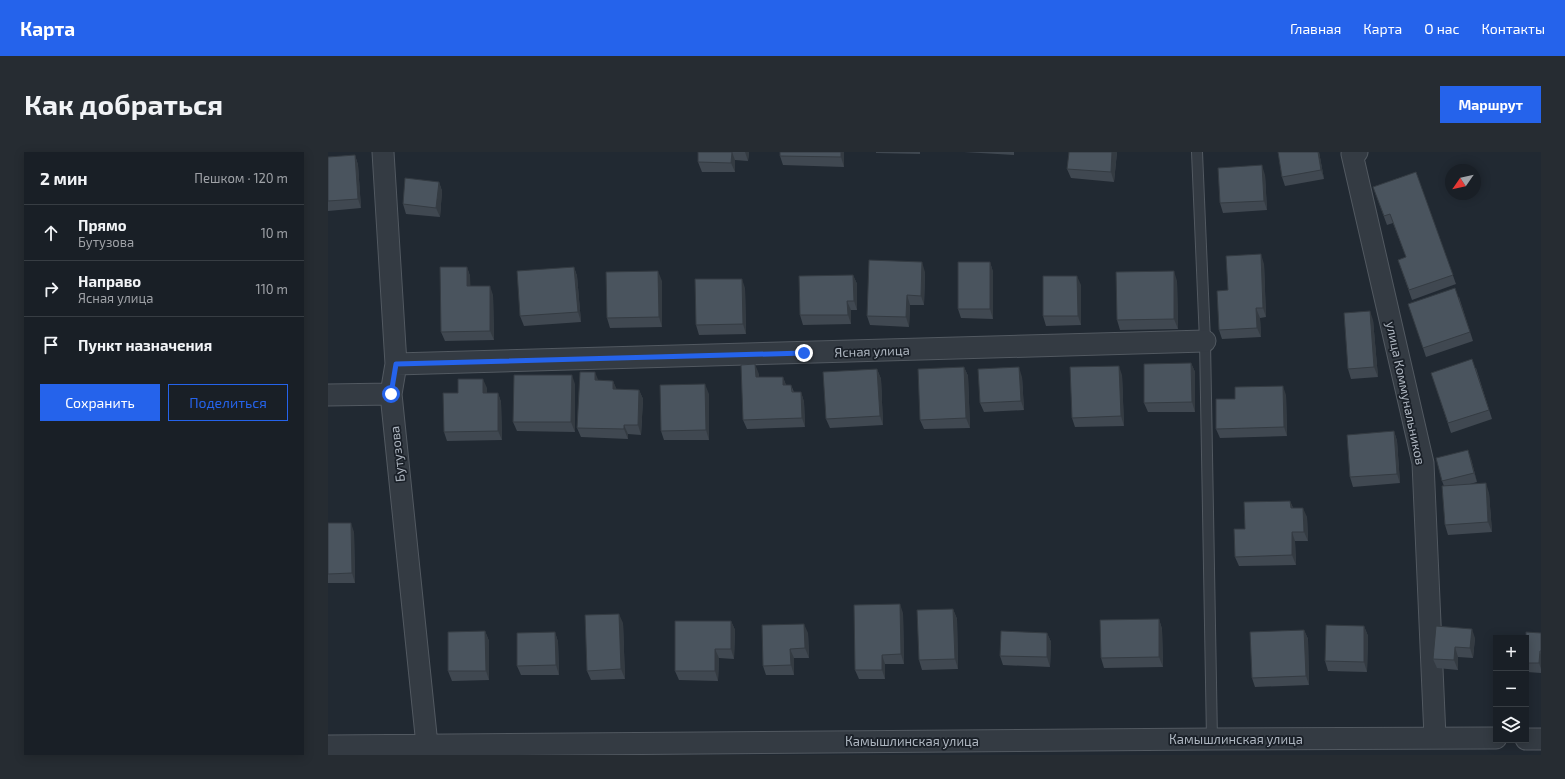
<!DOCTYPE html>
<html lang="ru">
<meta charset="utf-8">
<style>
:root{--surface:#191f26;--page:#262c32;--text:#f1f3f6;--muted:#9fa2a7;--line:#373d43;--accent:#2563eb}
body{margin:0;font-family:"Exo 2",sans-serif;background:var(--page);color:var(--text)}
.controls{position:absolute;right:12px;bottom:12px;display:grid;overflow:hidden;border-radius:0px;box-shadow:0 2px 10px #0003}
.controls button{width:36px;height:36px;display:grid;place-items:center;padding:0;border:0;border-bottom:1px solid var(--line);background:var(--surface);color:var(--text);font:20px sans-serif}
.compass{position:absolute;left:1117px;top:12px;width:36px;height:36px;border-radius:50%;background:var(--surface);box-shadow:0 2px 10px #0003;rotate:236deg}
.stop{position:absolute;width:12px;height:12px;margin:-9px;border:3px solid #2563eb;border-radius:50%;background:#fff}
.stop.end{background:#2563eb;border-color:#fff;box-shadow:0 1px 4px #0008}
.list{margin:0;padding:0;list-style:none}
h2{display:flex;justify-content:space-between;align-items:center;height:52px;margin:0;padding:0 16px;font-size:17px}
h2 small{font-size:13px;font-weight:400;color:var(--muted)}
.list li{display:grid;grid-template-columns:26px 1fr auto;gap:12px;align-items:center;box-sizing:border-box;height:56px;padding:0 16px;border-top:1px solid var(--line)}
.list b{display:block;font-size:15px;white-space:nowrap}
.list p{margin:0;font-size:13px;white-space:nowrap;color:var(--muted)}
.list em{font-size:13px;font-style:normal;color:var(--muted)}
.actions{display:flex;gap:8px;padding:12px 16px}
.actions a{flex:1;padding:9px 0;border:1px solid var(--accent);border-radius:0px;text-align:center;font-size:14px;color:var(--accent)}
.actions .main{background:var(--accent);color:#fff}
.icon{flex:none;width:22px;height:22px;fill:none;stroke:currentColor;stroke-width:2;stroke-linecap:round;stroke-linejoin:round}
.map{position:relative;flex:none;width:1213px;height:603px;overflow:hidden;border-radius:0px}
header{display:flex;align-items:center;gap:24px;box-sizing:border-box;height:56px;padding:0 20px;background:var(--accent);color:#fff}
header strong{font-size:19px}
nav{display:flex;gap:22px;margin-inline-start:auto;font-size:14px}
.intro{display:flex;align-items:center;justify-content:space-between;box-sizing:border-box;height:96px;padding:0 24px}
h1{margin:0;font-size:28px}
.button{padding:10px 18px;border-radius:0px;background:var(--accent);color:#fff;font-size:14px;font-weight:700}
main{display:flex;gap:24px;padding:0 24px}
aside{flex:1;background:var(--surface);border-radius:0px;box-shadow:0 2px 10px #0003}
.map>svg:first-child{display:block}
</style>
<header>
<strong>Карта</strong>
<nav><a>Главная</a><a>Карта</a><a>О нас</a><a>Контакты</a></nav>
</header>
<div class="intro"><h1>Как добраться</h1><a class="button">Маршрут</a></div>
<main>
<aside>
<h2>2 мин<small>Пешком · 120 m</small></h2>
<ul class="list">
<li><svg class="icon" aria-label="ahead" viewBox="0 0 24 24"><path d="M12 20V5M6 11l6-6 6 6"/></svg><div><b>Прямо</b><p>Бутузова</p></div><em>10 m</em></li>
<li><svg class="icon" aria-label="right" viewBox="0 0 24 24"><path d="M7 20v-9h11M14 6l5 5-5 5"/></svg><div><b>Направо</b><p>Ясная улица</p></div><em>110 m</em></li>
<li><svg class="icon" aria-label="arrive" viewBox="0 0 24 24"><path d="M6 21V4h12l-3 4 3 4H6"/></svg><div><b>Пункт назначения</b></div></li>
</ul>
<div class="actions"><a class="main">Сохранить</a><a>Поделиться</a></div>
</aside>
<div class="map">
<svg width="1213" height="603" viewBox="0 0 1213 603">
<rect width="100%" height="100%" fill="#212932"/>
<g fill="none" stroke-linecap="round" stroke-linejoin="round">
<defs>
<path id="service" d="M869 0 877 189 884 587"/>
<path id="minor" d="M55 0 68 212 63 242 99 593 101 603
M1029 0 1024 2 1095 311 1107 585
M68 212 877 189
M0 243 63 242
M1198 587H1213
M0 594 884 587 1168 586"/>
</defs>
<use href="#service" stroke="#525961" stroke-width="12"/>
<use href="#minor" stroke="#525961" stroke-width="23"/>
<use href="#service" stroke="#343b43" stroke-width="10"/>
<use href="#minor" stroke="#343b43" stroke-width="21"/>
</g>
<path fill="#404851" d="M370 0H421L420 9 407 8V20H374L370 10Z
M516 0V15L455 13 452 4Z
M548 0H592V2L548 1Z
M636 0H686V3Z
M789 0 786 30 743 26 739 17Z
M950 0H991L996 27 957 34 954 25Z
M27 3 30 13 33 56 0 59V5Z
M1088 20 1128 132 1084 148 1070 108 1078 105 1065 71 1059 73 1045 35Z
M937 23 939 58 895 61 892 51Z
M111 30 114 39 112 65 78 62 75 52Z
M662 110 665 120V167L633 166 630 157Z
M936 112 938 165 932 166 933 185 894 187 891 178 900 138Z
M139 115 142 124V134L165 143 166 188 117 189 113 180Z
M246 115 249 124 253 170 196 174 192 164Z
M597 120 596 153H582L581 175 542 173 539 164Z
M525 123 529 132V158H523V172L475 173 472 163Z
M334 129V175L282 176 279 166Z
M849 129 850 177 792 178 789 168Z
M753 133V173L718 174 715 164Z
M417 136 418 182 371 183 368 173Z
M1131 145 1145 189 1098 205 1095 196Z
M1045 168 1050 225 1023 227 1020 217Z
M863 211 867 220V260H820L816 251Z
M636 215 640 224 642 276 596 277 592 268Z
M1148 216 1164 267 1123 281 1103 221Z
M549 217 553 227 555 273 502 276 498 267Z
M431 222V225H455L458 233H463L466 240H473L476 250 477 275 419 277 415 268Z
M794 223 796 274 747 275 744 266Z
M694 225 696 258 656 260 652 251Z
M270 228 285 229 288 237 311 238 315 247 313 283 300 282V287L253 285 249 276Z
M247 232V280L189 279 185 270Z
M159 236V241H170L173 250 174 288 119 289 116 280 130 241Z
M381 242V288H336L333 279Z
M958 243 959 284 892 286 888 277 907 247Z
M1066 279 1069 289 1072 331 1025 335 1022 325Z
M1143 307 1149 330 1142 332 1161 341 1164 380 1120 383 1117 373 1116 334 1114 329Z
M962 349 965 356 979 365 980 389H967L968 413 911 414 907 405 917 377Z
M0 371 26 380 27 431H0Z
M625 457 629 467 630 517 594 518 591 508Z
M575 461 576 512H557V527H531L527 518Z
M831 467 834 477 835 515 776 516 773 506Z
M403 469 407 478 406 507 391 506 390 529 351 528 347 519Z
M295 471 297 527 263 528 259 519Z
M1036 474 1040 484 1039 520 1000 519 997 509Z
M1108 474 1147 486 1145 506 1130 505V518L1109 516 1105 507Z
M976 478 980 487 981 533 927 535 924 526Z
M157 479 161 489V528L124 529 120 519Z
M227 480 230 490 231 523H193L189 514Z
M480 481 481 506H466V523H438L435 514Z
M719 481 723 490 722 515 675 513 672 504Z
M1213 481V521L1199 520 1198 516V486Z"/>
<path fill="#343b42" d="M404 0 407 8V20L403 11Z
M417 0H421L420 9Z
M513 0H516V15L513 5Z
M784 0H789L786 30 783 20Z
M990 0H991L996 27 993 18Z
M27 3 30 13 33 56 30 47Z
M934 13 937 23 939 58 936 49Z
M111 30 114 39 112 65 108 56Z
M933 102 936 112 938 165 935 156Z
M594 110 597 120 596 153 593 144Z
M662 110 665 120V167L662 157Z
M139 115 142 124 143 144 139 134Z
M246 115 249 124 253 170 250 160Z
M330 119 334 129V175L331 165Z
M846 119 849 129 850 177 846 167Z
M525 123 529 132V158L526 149Z
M749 124 753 133V173L750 164Z
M414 127 417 136 418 182 415 172Z
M162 134 165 143 166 188 162 179Z
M579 143 582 153 581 175 578 165Z
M519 149 523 158V172L520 163Z
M928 156 932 166 933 185 929 176Z
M1042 159 1045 168 1050 225 1046 215Z
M863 211 867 220V260L864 250Z
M427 212 431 222V235L428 225Z
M791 214 794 223 796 274 793 264Z
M636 215 640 224 642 276 638 266Z
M691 215 694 225 696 258 693 249Z
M549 217 553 227 555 273 552 264Z
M267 220 271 230 267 228Z
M244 223 247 232V280L243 270Z
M455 225 458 234 455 233Z
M155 227 159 236V250L155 241Z
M285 229 289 238 285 237Z
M377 232 381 242V288L378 278Z
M955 234 958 243 959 284 956 275Z
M311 238 315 247 313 283 310 273Z
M473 240 476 250 477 275 474 266Z
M170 241 173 250 174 288 170 279Z
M296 273 300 282V287L296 277Z
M1066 279 1069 289 1072 331 1069 322Z
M1140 298 1143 307 1149 330 1146 321Z
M1158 331 1161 341 1164 380 1160 370Z
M962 349 966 358 963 356Z
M975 356 979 365 980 389 976 380Z
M23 371 26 380 27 431 24 421Z
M964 380 967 389 968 413 964 403Z
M572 452 575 461 576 512 573 502Z
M625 457 629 467 630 517 627 507Z
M291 462 295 471 297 527 293 517Z
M831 467 834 477 835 515 831 505Z
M403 469 407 478 406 507 403 497Z
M476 472 480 481 481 506 477 496Z
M1036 474 1040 484 1039 520 1036 510Z
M1144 477 1147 486 1145 506 1142 496Z
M976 478 980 487 981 533 978 524Z
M157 479 161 489V528L158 519Z
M227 480 230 490 231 523 228 513Z
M719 481 723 490 722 515 719 505Z
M1127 495 1130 505V518L1126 508Z
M387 497 391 506 390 529 387 519Z
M462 497 466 506V523L463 513Z
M1212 499 1213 503V517L1211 511Z
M554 503 557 512V527L554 518Z"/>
<path fill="#4a545e" stroke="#343b42" d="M370 0H404L403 11 370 10Z
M452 0H513V5L452 4Z
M741 0H784L783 20 739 17Z
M950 0H990L993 18 954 25Z
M27 3 30 47 0 49V5Z
M934 13 936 49 892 51 890 16Z
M1088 20 1125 123 1081 138 1070 108 1078 105 1062 62 1056 64 1045 35Z
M77 26 111 30 108 56 75 52Z
M933 102 935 156H928L929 176 891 178 889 139 900 138 898 104Z
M541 108 594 110 593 144 579 143 578 165 539 164Z
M630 110H662V157H630Z
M112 115H139V134H162V179L113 180Z
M246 115 250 160 192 164 189 119Z
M330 119 331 165 279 166 278 120Z
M846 119V167L789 168 788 120Z
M525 123 526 149H519L520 163H472L471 124Z
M715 124H749L750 164H715Z
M367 127H414L415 172 368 173Z
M1127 136 1142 180 1095 196 1080 152Z
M1042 159 1046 215 1020 217 1016 161Z
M1144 207 1161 258 1120 271 1103 221Z
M863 211 864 250 816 251V212Z
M427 212 428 225H455V233H463L464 240H473L474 266 415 268 413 213Z
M791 214 793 264 744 266 742 215Z
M636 215 638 266 592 268 590 217Z
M691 215 693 249 652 251 650 217Z
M549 217 552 264 498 267 495 220Z
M252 220H267V228L285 229V237L311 238 310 273H296V277L249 276Z
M186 223H244L243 270H185Z
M130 227H155V241H170V279L116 280 115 241H130Z
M377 232 378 278 333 279 332 233Z
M955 234 956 275 888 277V247H907V235Z
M1066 279 1069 322 1022 325 1019 283Z
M1140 298 1146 321 1114 329 1108 306Z
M1158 331 1160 370 1117 373 1114 334Z
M962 349 963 356H975L976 380H964V403L907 405 906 377H917L916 350Z
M0 371H23L24 421 0 422Z
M572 452 573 502 554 503V518H527L526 453Z
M625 457 627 507 591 508 589 458Z
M291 462 293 517 259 519 257 463Z
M831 467V505L773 506 772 468Z
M347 469H403V497H387V519H347Z
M476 472 477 496 462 497 463 513 435 514 434 473Z
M998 473 1036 474V510L997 509Z
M1108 474 1144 477 1142 496 1127 495 1126 508 1105 507Z
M976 478 978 524 924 526 922 480Z
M157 479 158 519H120V480Z
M673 479 719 481V505L672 504Z
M227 480 228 513 189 514V481Z
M1198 480 1213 481V499H1212L1211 511H1198Z"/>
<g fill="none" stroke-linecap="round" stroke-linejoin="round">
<path stroke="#2563eb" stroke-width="5" d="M63 242 68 212 476 201"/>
</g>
<g text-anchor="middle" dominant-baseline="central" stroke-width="3.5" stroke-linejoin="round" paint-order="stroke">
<g font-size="13" fill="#aeb6c0" stroke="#1a2028">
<text transform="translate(544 199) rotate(-2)">Ясная улица</text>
<text transform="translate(1078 241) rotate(78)">улица Коммунальников</text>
<text transform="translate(69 302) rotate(-96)">Бутузова</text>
<text x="908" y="587">Камышлинская улица</text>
<text x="584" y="589">Камышлинская улица</text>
</g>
</g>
</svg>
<div class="controls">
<button>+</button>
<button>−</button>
<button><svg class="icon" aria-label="layers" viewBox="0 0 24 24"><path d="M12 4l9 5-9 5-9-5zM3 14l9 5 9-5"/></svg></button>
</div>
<svg class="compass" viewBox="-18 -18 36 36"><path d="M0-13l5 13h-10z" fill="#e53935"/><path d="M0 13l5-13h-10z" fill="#9fa2a7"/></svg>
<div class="stop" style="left:63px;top:242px"></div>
<div class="stop end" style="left:476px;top:201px"></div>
</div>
</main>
